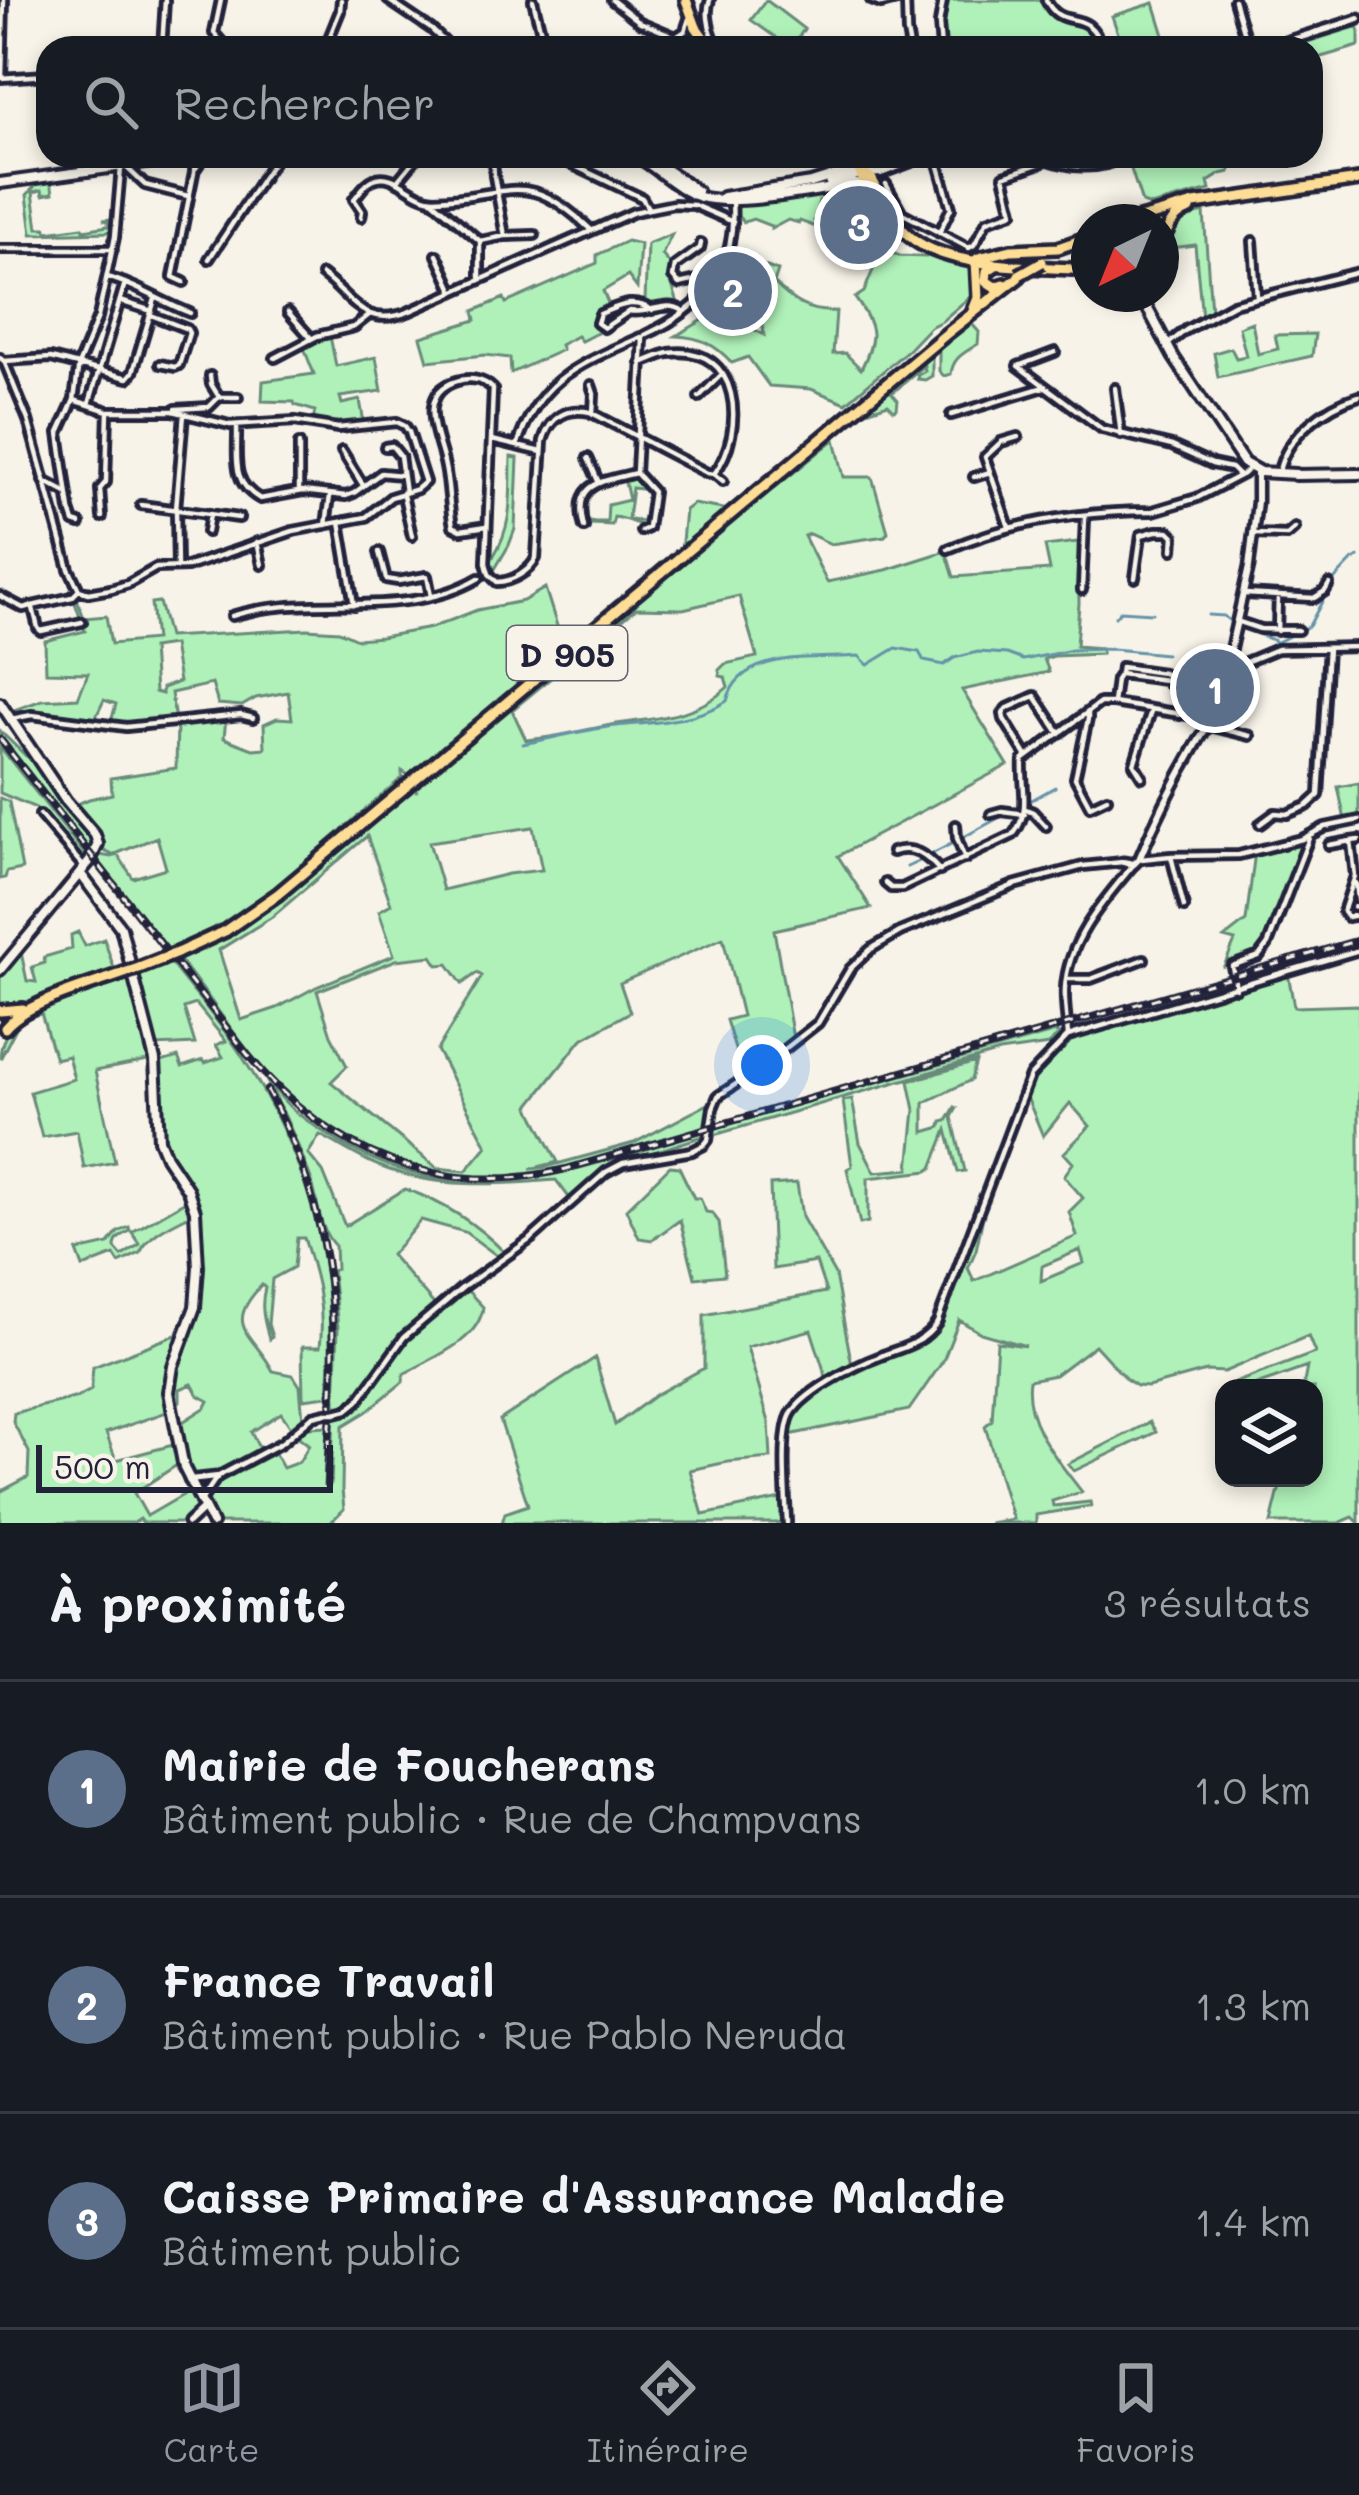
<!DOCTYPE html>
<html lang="fr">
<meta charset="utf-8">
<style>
:root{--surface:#171b24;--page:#242831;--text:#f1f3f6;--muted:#9ea1a6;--line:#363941;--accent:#9495a2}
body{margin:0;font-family:Mali,sans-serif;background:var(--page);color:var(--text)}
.controls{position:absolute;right:36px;bottom:36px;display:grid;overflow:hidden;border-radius:24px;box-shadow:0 6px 18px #0003}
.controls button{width:108px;height:108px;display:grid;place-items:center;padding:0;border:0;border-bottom:3px solid var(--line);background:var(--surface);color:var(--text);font:60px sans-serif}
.compass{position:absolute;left:1071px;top:204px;width:108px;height:108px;border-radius:50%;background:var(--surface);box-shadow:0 6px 18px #0003;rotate:223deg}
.scale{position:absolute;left:36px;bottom:30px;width:297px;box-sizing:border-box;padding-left:12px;border:6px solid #22223b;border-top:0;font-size:33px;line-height:42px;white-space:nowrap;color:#22223b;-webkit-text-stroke:9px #f7f3e8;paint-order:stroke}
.you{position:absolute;left:762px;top:1065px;width:42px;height:42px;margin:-30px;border:9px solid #fff;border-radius:50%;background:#1a73e8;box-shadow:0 0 0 18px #1a73e833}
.badge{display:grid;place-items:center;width:78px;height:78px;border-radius:50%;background:var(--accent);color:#fff;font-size:39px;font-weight:700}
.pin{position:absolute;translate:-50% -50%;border:6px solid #fff;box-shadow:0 3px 12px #0006}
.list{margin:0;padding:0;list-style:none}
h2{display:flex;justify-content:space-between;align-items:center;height:156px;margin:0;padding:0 48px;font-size:51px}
h2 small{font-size:39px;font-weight:400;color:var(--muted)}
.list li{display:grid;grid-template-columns:78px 1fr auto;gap:36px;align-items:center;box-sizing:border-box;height:216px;padding:0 48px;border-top:3px solid var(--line)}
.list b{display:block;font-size:45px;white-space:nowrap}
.list p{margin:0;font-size:39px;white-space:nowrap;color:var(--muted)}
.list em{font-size:39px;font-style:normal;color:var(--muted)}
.icon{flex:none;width:66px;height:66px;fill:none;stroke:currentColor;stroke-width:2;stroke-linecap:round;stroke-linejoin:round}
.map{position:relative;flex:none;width:1359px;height:1523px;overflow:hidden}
.search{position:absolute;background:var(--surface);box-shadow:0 6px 18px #0003;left:36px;right:36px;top:36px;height:132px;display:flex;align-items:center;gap:30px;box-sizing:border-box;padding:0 42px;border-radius:36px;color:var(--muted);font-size:45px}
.sheet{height:804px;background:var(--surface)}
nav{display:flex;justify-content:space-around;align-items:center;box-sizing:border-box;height:168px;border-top:3px solid var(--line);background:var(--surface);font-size:33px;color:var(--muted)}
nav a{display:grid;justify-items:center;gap:6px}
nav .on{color:var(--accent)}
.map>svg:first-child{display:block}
</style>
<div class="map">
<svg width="1359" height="1523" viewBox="0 0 1359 1523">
<rect width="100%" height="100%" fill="#f7f3e8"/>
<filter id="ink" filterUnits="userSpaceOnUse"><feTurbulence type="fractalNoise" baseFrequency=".00833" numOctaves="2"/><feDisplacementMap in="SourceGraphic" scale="24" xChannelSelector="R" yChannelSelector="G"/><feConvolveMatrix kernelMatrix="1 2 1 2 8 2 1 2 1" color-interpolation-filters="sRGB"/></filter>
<g filter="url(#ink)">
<path fill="#b0f1b9" stroke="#698a7a" stroke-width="3" fill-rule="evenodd" d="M766 0 804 29 791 48 751 20Z
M947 0H1041C1048 24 1066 22 1086 28L1097 48H945L942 28Z
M1154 3 1168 48H1123L1112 16Z
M1359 26V46L1311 60V48H1287Z
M1131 156H1231L1230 172 1221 174 1208 182 1210 190 1151 206 1142 203 1128 160Z
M40 180H51L53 193 43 195 42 190 33 192 38 228H46L47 232 83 227 84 230 108 226V221L103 220 111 219V232L32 234 27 195Z
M850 190 860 192 849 237 838 233 849 231 856 198 840 193 837 201 852 204 848 221 833 219 834 214 845 217 847 210 819 201 817 208 822 210 821 212H818L814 221 835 229V234L800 221 799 223 788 220 771 229V226L753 219 744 222 737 216 738 207 743 202Z
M1204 212 1211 312 1202 318 1195 245 1164 249C1173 223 1176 218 1204 212Z
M672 234 662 255 671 265 669 276 678 303H645L647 244Z
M627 241 640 244 637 288 628 276 603 291 610 308 595 318 601 331 581 341 577 336 560 345 562 350 511 373 510 358 485 355 428 361 421 337 476 320 474 311 504 298 506 303 597 263V255Z
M867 244 900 256 926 257 927 255 968 268 973 279 972 295 942 321 930 327 908 350 846 403 811 389 769 386 748 357 732 363C716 345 701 337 676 336L703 320 697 309 711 293 722 311 764 335C760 299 760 290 727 273L729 269 745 277 751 261 778 271 774 283C792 302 809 313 836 311L833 354 845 353 861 369C877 337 876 327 855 298L864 292 875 265 861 259Z
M1252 322 1258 354 1278 349 1275 335 1315 334 1312 356 1218 377 1214 353 1231 348 1236 358 1246 356 1239 327Z
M967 324H972L979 332 978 344C964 353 953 357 951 374L944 376 939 371V349C949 341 957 331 967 324Z
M330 336 336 366 376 357 382 391 340 397 342 404 360 400 364 423 331 426 313 420 315 411 295 405 294 402 262 401 263 381 314 374 303 346Z
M932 353V376L925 380 917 379 918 375 925 371 924 366 892 393 898 400 897 409 894 410 888 404 867 411V408Z
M835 439 844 477H872L888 532 885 536 831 544 809 534 804 536 827 582 886 570 946 551 954 577 1050 570 1045 546 1078 542 1079 603 1076 646 1101 648 1102 654 1054 656 1044 659 1049 672 962 690 1008 765 838 856 871 908 774 930 794 1044 745 1082 726 1020 742 1016 723 938 620 983 630 1012 581 1040 529 1106 558 1162 530 1169 546 1167 634 1143 710 1103 709 1125C647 1142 586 1167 522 1175 430 1187 335 1149 273 1081 238 1043 211 997 177 957L219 939 250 919 413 786 417 792 416 785 632 603ZM739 596 757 657 725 664 719 670 720 676 725 677 728 687C695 718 653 718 611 725 583 730 554 738 526 740L512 710 636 608 683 609ZM533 827 542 870 508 874 443 890 429 842ZM367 836 391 904 379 911 394 955 316 987 277 1008 241 1020 219 950 272 917ZM432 956 438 965 448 964 462 984 477 973 482 976 437 1050 487 1146 466 1171 437 1168 331 1082 347 1066 331 1035 317 991 396 960Z
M511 457 518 458 515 529 509 545 492 574 488 556 493 557C514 523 510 495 511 457Z
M635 477 649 490 632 488 628 519 646 522 643 525C634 524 625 518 614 517L612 525 589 524 587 522H607L608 505 629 500 624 478Z
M693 504 723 509 727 513 681 552 685 510Z
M545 588 564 648 411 777 402 771V778L253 907 216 932 170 951 96 859 100 855 111 857 118 855 133 878 166 868 157 837 113 855 102 850C104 830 88 819 75 805L89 799 112 794 111 778 176 768 177 722 226 718 224 738 253 749 265 748 264 724 277 718 292 719 288 692 256 698 242 706 218 704 212 684 171 693 175 720 128 725 111 722 116 704 104 700 95 719 34 714 13 715 11 711 42 700 78 698 88 673 46 672 45 641 85 631 74 600 77 599 84 618 106 616 111 644 155 640 151 603 159 602 168 637 307 629 339 631 357 639 381 637 431 628 477 610 523 601ZM173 645 179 682 162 688V694L155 692 152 648Z
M0 731 26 756 34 759 94 844 92 854 0 736Z
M0 747 88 858 82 863 36 808 0 793Z
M1359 783V817L1345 820 1338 787Z
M0 798 9 802 22 869 7 872 5 878 0 879Z
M1306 840 1261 956 1224 966 1235 941 1224 938 1246 921 1255 852Z
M78 932 85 946 104 939 115 971C85 982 30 1012 0 1006V973L23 945 21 952 27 981 36 982 32 967 45 963 44 957 72 949 71 935Z
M169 961C193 993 221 1023 242 1056 312 1164 338 1269 328 1396L303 1399 302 1347H320C325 1307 316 1275 304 1238H297L294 1267 272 1279 268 1324 272 1337 269 1339C264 1321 260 1306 265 1288L262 1285C221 1327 254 1334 273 1371L293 1375 300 1386 303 1420 294 1432 281 1413 251 1432 263 1456 273 1450 283 1468 299 1462 309 1445 296 1435 305 1424 310 1427 327 1426 324 1485 331 1484 334 1414 348 1412 335 1404 338 1328 332 1271 336 1269 335 1246C318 1230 318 1197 310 1176 297 1142 284 1110 266 1080 273 1087 281 1098 290 1107 298 1115 310 1122 319 1129 456 1222 567 1172 708 1130L704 1136 613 1165 571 1200 556 1180C497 1185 435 1189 379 1166 359 1158 340 1145 320 1135L308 1154 323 1172 345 1226 405 1189C443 1202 478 1225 506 1254L500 1258 465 1232 421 1220 391 1255 439 1310 466 1289 483 1307C479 1342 431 1358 404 1374L403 1382 366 1412 343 1426 342 1490 344 1509 330 1523H218L192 1478 178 1425 206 1407 209 1401 198 1395 192 1384 180 1389V1401L175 1405 172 1392 177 1361 196 1313 197 1215 165 1151 160 1130 158 1063 178 1057 182 1067 203 1060 205 1063 223 1057 216 1045 226 1041 196 1004 184 1008 195 1044 155 1046 136 973Z
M1288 973 1294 1007 1359 1005V1523L1353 1517 1339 1523H1271L1282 1478H1314V1388H1303L1307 1367 1248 1388H1231L1229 1385 1315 1353 1308 1336 1224 1372 1206 1371 1148 1387 1137 1386 1126 1379 1095 1345 1055 1375 1029 1380C1023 1423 1058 1460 1082 1492L1052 1501 1053 1506 1090 1502 1091 1506 1036 1515V1523H989L1013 1519C1001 1488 995 1458 985 1426L992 1420 997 1342 1026 1346 981 1333 959 1320 943 1361 909 1410 789 1435C793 1405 806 1401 829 1386L811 1330 747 1347 769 1422 771 1458 728 1462 690 1470 703 1515 785 1498V1523H502L505 1513 528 1505 500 1420 595 1358 615 1425 657 1394 704 1368V1315L826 1292 816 1262 773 1269 770 1185 797 1183 802 1217 835 1275 853 1371 920 1344 935 1332 985 1207 976 1250 968 1268 974 1281 1077 1236 1069 1212 1083 1198 1064 1176 1073 1163 1064 1153 1090 1126 1070 1103 1043 1136 1026 1095 1034 1074 1073 1038ZM1080 1250 1084 1263 1041 1281 1042 1266Z
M124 976 126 979 131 977 153 1060 95 1071 115 1162 84 1168 77 1131 42 1137 30 1092 74 1079 68 1056 55 1059 41 1013 19 1022 0 1059C0 1043 8 1028 20 1018Z
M1056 1032 1059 1034 1049 1045 999 1052 711 1136V1129Z
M976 1062 971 1080 924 1103V1132L941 1127 942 1122 947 1121 955 1107 957 1108 952 1117 965 1171 958 1172 947 1130 932 1168 928 1171 868 1178V1222L860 1224 847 1169 852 1166 843 1101 852 1099 860 1143 875 1172 909 1169 915 1110 909 1081Z
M670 1166 679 1167 694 1198H700L706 1212 712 1213 719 1222 725 1275 695 1278 680 1220 652 1240 639 1238 626 1209Z
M189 1199 193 1213C173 1224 150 1232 140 1253L119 1263 114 1255 83 1267 77 1251 109 1244 118 1232 129 1227 130 1231C122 1236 115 1238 115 1248L122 1256 140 1244 132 1232Z
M186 1331 175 1354 167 1412 106 1433 116 1460 173 1445V1433L180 1463 134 1493 147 1516 190 1491 198 1505 197 1511 185 1523H143L140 1519 134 1523H0V1492L28 1477 29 1452 13 1422 14 1413 78 1397 91 1390 93 1367Z
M1150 1422 1156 1432 1074 1471 1068 1464Z"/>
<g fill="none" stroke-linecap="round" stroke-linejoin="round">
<path stroke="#6593a8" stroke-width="3" d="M1208 615 1224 616 1233 624
M1115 617 1120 611 1152 613
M1244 628 1275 641
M1233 656 1244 659 1309 626 1333 581 1353 560 1359 557
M523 744C554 738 586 729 617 726 656 722 693 722 727 701 740 648 818 660 859 656L868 665 896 648 919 652 924 661 944 665 954 658 978 652 1007 654 1023 660 1072 650 1112 649 1166 654
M1030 801 1055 787
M960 839 1006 814
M928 856 955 842
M907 867 924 859"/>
<defs>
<path id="minor" d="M221 0 214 33 227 48
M388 0 431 29 451 48
M533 0 545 48
M612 0 640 22 676 37 685 31 689 19
M710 0C704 15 711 33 717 48
M871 0 881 4 897 0
M906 0 907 32 910 48
M1046 0C1063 34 1087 3 1102 48
M1234 0 1248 48
M162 48 165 0
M325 48 340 11 341 0
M941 48 939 24 943 0
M0 78 48 75
M2 78 4 0
M493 156 494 176 505 236
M554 156 642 198 648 208
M936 156 951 208 939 233
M1039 156C1066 168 1099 172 1124 156
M125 166 145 185 188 196
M196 168 202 159 214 156
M399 179 418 156
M886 184 902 213 969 248 974 245 987 221 1013 212 1004 176 1041 163 1045 159
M431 199 480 241
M361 217 362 211 354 199C360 192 366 182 374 179 395 170 413 199 435 199 511 197 524 166 591 230
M480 241 505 236 535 235
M480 241V277
M1253 241 1257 297
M701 243 700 248 675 266 673 277 679 284 701 279 714 283
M0 249H113
M437 255 454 292
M209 259 277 156
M322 275C353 298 363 329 408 312L634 212 674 204 694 205 733 222
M107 277C137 285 161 302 190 313
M184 282 173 277 194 173 195 156
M120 301 152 311
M652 310C632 298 620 306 600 314L597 323 604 328 629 311C648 315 667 299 683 311
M288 312 311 338
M151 315 187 329 189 333 179 365 175 367 160 364
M645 335C704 308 737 270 732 202
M1167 345 1186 330 1233 304 1359 272
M1055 352 1018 366 1102 429 1172 446 1212 464 1231 468 1237 474
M0 358 4 361 28 420 69 569 79 590
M275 358 317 336 354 327 369 315
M4 361 51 358 128 378 133 372 155 299
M641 363C650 360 659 355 669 353 741 343 747 431 714 474
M210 376 211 384 219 397H238
M591 385 594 394 593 414
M1115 388 1121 435
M699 397 722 374
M74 400 108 411H173L230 425 295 421 338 428 397 422 405 426 409 432 425 482 417 489 391 497 366 517 293 531 187 567 156 568 128 584 111 589 88 593 79 590
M89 404 125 283
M176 409 209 407 219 397
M951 415 1044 387
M237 426C238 457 230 482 260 499L303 491 346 496 354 493 381 473 402 475
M492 440 542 452
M517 446C539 377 581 364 641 337
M385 447 392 446 400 456 405 492
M342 451 363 485
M588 458 599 483
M1279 471C1287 435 1325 406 1359 396
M974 477 990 472
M44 481 67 493
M299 491V444
M403 495 412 536
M141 505 239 518
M102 517 100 489 106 482 108 411
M340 522 354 605
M80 524 74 522 70 510 59 433 74 400 79 363 98 317 115 237 122 156
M326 525 330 496
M487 526 461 530 453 526C449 506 449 486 445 467 440 439 414 394 457 381 470 377 484 379 493 389L486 563 489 574 497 582C512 582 530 571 536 558L543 441C550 417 566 407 590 412L707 473 714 474 723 481
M584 527C572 482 601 482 636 473
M1009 527 985 457 1001 442 1018 437
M641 531 648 528 653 492 636 473 643 338
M207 532 210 514
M1253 534 1287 535 1295 528
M257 542 262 565
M948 549C1014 521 1081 511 1153 511L1197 498 1243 474 1249 468
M379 552 386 579 398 581 427 576 431 596
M177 567 176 509 184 414
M1135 578 1141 535 1156 531H1169L1174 536 1173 550
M1082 590 1085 518
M1245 594 1314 598 1325 591 1329 584
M0 596 23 608 72 597 79 590
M33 608 38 628 41 631 82 622
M232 616C312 591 404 622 479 578
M1239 622 1260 629 1298 630
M1277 631 1278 596
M1236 666 1277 649 1359 647
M1120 674 1121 667 1163 673 1167 676
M1120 674 1165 680
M1169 676 1173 680 1169 684 1165 680Z
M1113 703 1116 680 1120 674
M1088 712V719L1075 778 1090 806 1107 798
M1201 716 1214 727 1250 736
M11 719 32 715 126 727 241 715 253 718
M1026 755 1004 719 1003 714 1006 709 1035 696 1060 734
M1142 777 1134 764 1151 711
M1026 809 1033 812 1046 826
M991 814 1002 811 1025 814
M40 815 83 866
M1260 824 1275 813 1287 814 1307 806 1319 795 1328 648
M956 825 957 838 965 859
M1359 840 1351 841 1355 876 1343 912 1347 917 1359 915
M1329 845 1351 841
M892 852C913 845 926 855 940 871
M1171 856 1184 907
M1141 859 1171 856 1239 855 1302 839 1325 827 1359 820
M885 883 891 888H902L1013 835C1032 810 1021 789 1023 760L1100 703H1113L1212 719
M1356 883 1358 899
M1066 979H1091L1144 959
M1236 988 1232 966 1259 956 1268 944 1309 838
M1068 1036 1359 950
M335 1413 347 1410 358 1401 404 1337 462 1288 532 1238 606 1172 623 1163 692 1151 704 1145 708 1140 713 1108 718 1096 762 1067 818 1023 850 969 871 949 900 932 1014 885 1083 866 1123 862
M200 1502 217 1477 281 1443 313 1416 326 1413
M787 1523C786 1496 781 1443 789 1419 797 1394 857 1365 881 1356 903 1347 923 1344 937 1323L1030 1076 1068 1036C1067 1020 1064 1004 1065 988 1068 939 1105 899 1134 864"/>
<path id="tertiary" d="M1266 48 1359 19
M866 174 881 173 926 156
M1229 668 1228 660 1249 567 1257 502V472
M1140 857C1161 807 1186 760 1215 714 1223 701 1227 686 1236 672
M1123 862 1134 864 1138 860
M189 1480 217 1477
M188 1523 204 1508"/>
<path id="secondary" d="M636 156C656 167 672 184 692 194 723 210 819 190 855 184L866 185
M647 156 697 191
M0 183 196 156
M830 183 861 174
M723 197 811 183 843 173H861
M1142 298 1173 356 1244 463 1260 472 1296 474
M1295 475 1359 474
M0 703 66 801 95 835 98 844 90 861 0 970
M80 873 121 928 155 1060 159 1140 166 1157 188 1190 195 1211 198 1267 195 1307 173 1366 169 1392 184 1468 212 1523"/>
<path id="primary" d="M686 0 696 27 711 48
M849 156C860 166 860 177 868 188 879 203 893 219 905 232 941 270 1038 266 1089 270
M860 172 871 178 883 200
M1129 222 1194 204 1359 180
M1161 244C1168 229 1172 215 1190 209
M978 258 1011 250 1058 248 1089 237
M996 265 987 271 986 281 995 287 1004 284
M1137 294 1145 299 1152 294
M974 308 978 298 976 260
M177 953 225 931 278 894 945 335 1020 276
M139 968 162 959
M0 1011 23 1009
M5 1028C27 1001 93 985 127 972"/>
</defs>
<use href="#minor" stroke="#22223b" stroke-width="14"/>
<use href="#tertiary" stroke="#22223b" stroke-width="15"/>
<use href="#secondary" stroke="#22223b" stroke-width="16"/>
<use href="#primary" stroke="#22223b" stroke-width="18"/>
<use href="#minor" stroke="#f7f3e8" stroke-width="4.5"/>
<use href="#tertiary" stroke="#f7f3e8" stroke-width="6"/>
<use href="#secondary" stroke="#f7f3e8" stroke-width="8"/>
<use href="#primary" stroke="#fedd96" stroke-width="9"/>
<defs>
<path id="rail" d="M0 739 248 1055C329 1153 440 1200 566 1169L1359 940
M267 1090C313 1172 334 1262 333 1356 333 1399 328 1442 327 1485"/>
</defs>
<use href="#rail" stroke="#22223b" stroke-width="8"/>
<use href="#rail" stroke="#f7f3e8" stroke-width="3" stroke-dasharray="9" stroke-linecap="butt"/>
<defs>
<path id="minor-bridge" d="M326 1413H335"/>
<path id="primary-bridge" d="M1019 275 1042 262
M162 959 177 953
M127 972 139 968"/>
</defs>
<use href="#minor-bridge" stroke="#22223b" stroke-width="14" stroke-linecap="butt"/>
<use href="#primary-bridge" stroke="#22223b" stroke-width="18" stroke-linecap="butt"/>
<use href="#minor-bridge" stroke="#f7f3e8" stroke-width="4.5"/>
<use href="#primary-bridge" stroke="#fedd96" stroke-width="9"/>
</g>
</g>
<g text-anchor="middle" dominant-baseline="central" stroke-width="10" stroke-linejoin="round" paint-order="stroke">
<rect fill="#f7f3e8" stroke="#62616f" stroke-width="3" x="507" y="626" width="120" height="54" rx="9"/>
<g font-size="33" font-weight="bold" fill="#22223b">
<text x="567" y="653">D 905</text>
</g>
</g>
</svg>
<div class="controls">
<button><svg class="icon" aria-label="layers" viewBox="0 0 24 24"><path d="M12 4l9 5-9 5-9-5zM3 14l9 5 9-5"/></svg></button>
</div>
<svg class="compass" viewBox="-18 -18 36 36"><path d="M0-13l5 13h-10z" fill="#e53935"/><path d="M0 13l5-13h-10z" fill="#9ea1a6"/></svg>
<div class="scale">500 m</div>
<div class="you"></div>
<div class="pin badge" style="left:1215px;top:688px;background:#5c6f8a">1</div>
<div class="pin badge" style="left:733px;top:291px;background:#5c6f8a">2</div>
<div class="pin badge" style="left:859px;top:225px;background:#5c6f8a">3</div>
<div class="search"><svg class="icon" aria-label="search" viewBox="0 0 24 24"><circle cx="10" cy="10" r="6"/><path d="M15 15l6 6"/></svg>Rechercher</div>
</div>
<section class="sheet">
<h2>À proximité<small>3 résultats</small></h2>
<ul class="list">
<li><span class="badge" style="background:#5c6f8a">1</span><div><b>Mairie de Foucherans</b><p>Bâtiment public · Rue de Champvans</p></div><em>1.0 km</em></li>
<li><span class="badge" style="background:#5c6f8a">2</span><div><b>France Travail</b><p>Bâtiment public · Rue Pablo Neruda</p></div><em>1.3 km</em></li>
<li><span class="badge" style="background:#5c6f8a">3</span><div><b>Caisse Primaire d'Assurance Maladie</b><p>Bâtiment public</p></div><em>1.4 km</em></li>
</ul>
</section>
<nav>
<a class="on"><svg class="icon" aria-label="map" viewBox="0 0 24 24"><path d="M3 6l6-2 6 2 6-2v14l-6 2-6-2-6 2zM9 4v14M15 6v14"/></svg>Carte</a>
<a><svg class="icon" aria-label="directions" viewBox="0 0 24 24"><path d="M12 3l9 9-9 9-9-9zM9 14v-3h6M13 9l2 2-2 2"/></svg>Itinéraire</a>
<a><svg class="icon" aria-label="saved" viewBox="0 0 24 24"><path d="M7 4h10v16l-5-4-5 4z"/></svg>Favoris</a>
</nav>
